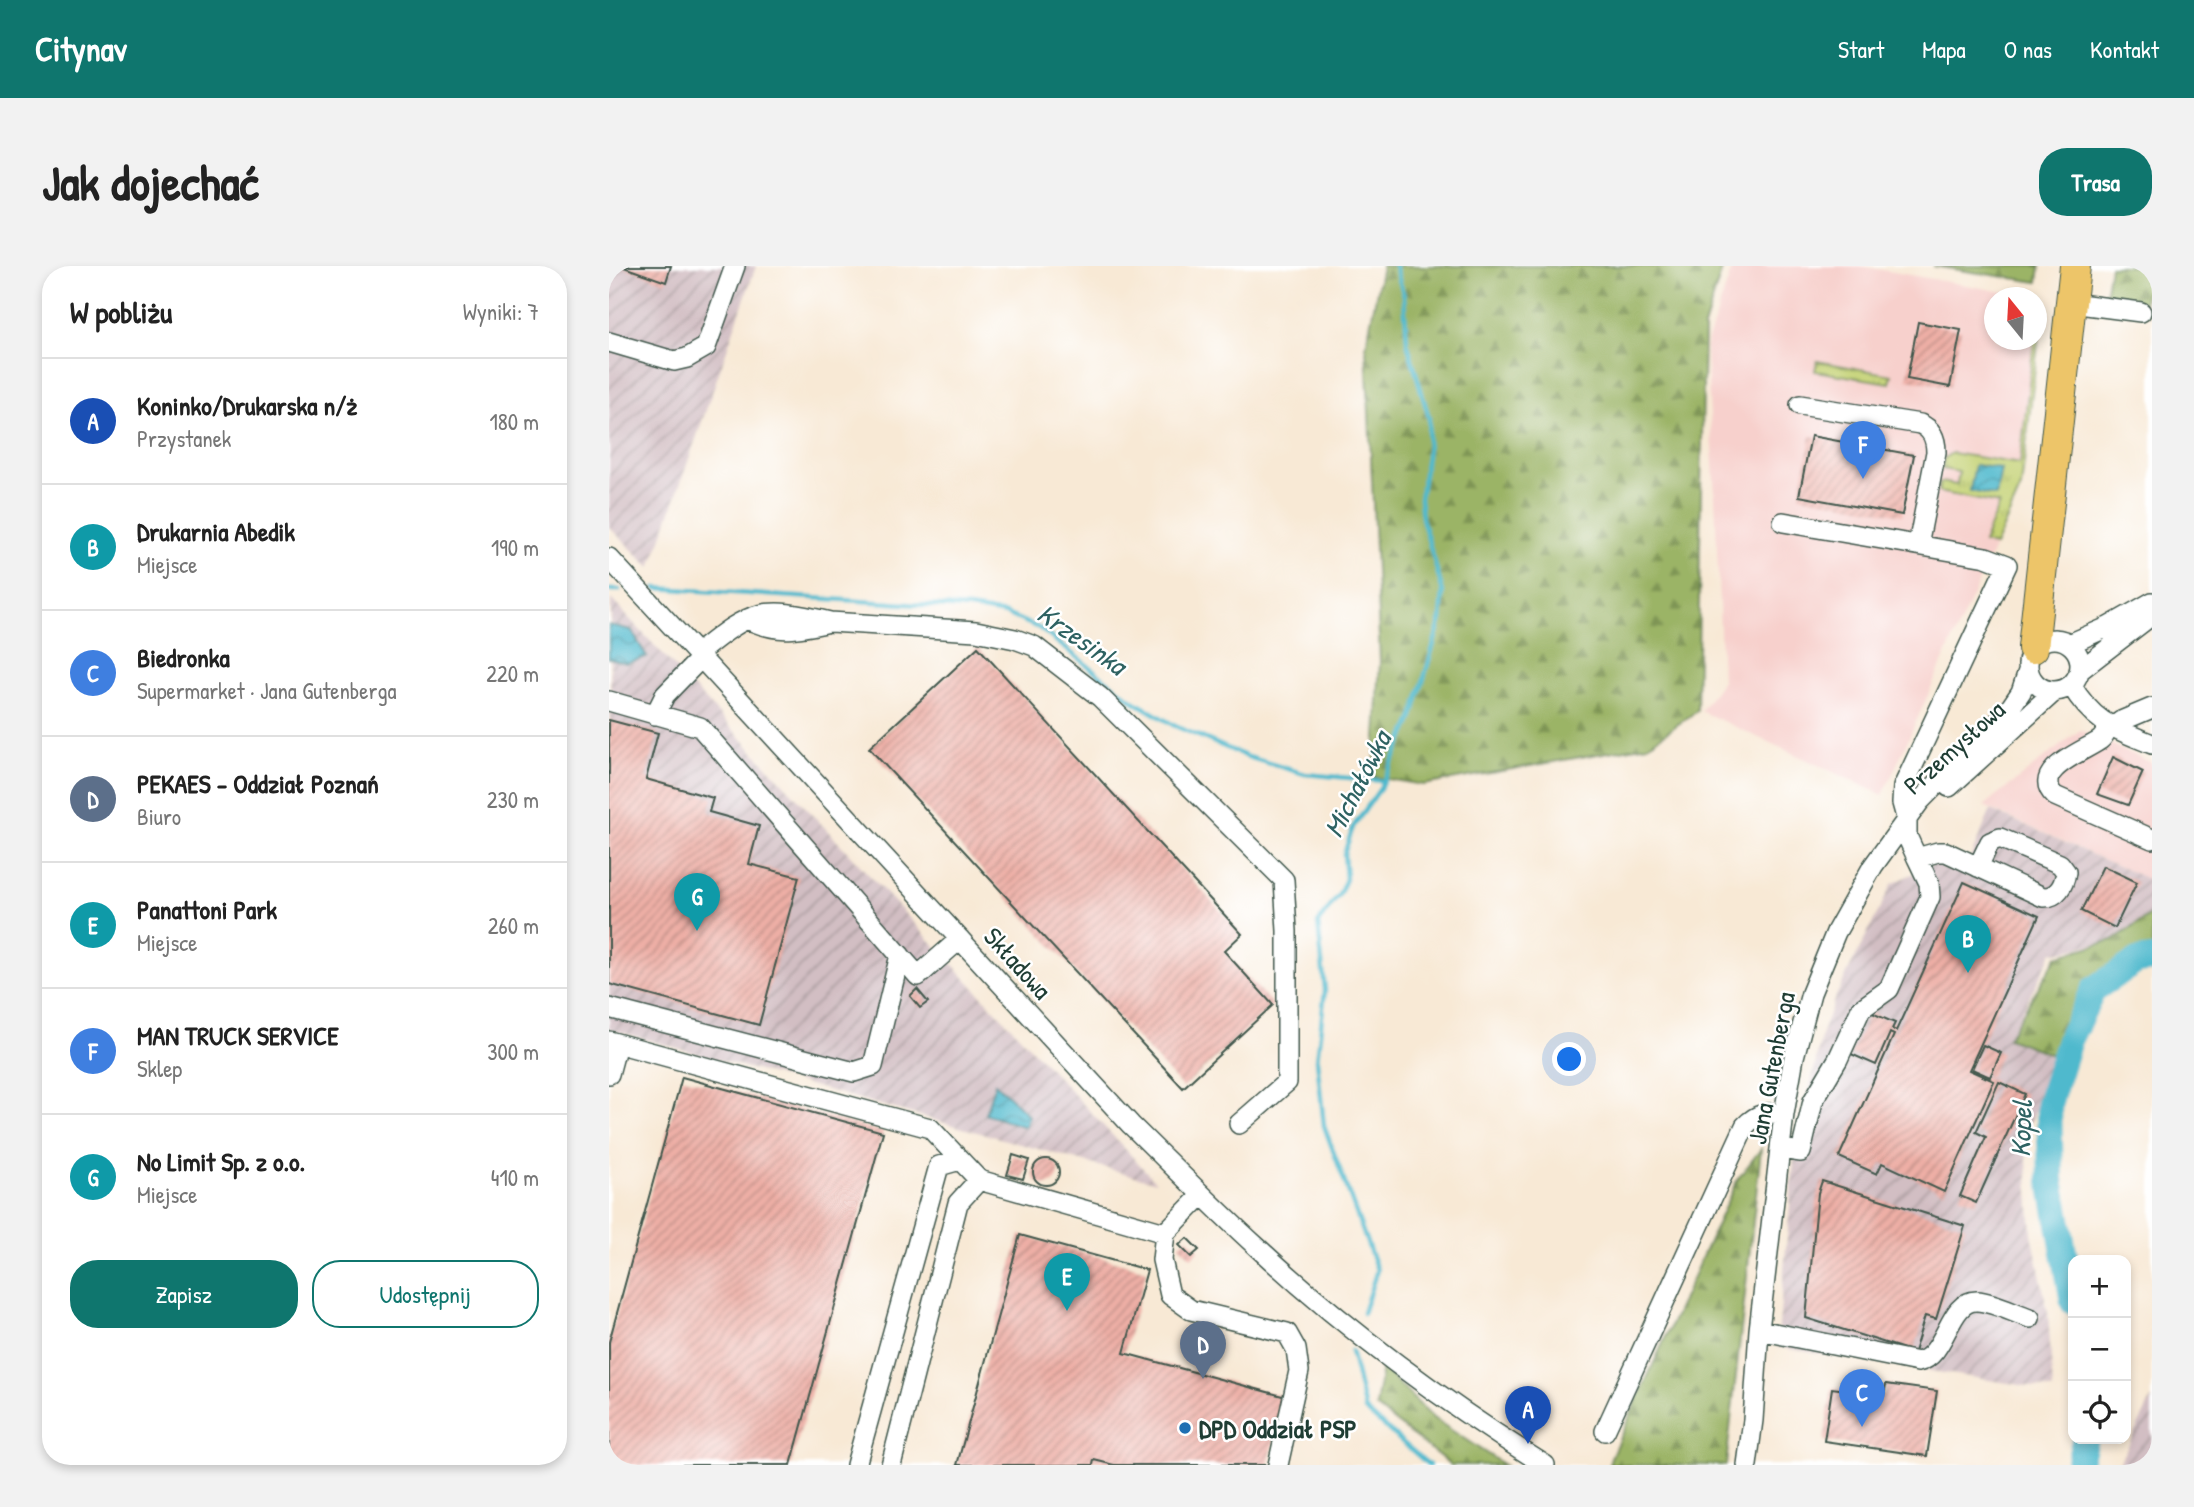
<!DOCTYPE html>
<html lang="pl">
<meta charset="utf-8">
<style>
:root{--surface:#fff;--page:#f2f2f2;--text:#222;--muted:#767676;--line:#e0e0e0;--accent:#0f766e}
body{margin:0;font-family:"Patrick Hand",sans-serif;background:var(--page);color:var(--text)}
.controls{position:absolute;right:21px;bottom:21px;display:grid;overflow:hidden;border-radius:14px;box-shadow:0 4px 10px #0003}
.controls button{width:63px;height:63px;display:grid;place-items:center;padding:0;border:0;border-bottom:2px solid var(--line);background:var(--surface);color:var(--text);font:35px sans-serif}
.compass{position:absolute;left:1375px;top:21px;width:63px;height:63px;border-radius:50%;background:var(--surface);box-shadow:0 4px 10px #0003;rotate:342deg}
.you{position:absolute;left:961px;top:794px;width:24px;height:24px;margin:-18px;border:5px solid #fff;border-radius:50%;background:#1a73e8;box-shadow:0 0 0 10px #1a73e833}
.badge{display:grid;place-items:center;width:46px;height:46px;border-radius:50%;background:var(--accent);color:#fff;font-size:23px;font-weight:700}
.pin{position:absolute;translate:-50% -58px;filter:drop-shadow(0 2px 4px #0008)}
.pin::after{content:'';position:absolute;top:37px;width:24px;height:21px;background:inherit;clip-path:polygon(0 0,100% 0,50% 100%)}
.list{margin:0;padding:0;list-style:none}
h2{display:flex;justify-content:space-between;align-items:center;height:91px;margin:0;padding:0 28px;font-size:30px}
h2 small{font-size:23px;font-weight:400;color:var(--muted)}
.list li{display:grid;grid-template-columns:46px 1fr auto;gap:21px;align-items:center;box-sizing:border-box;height:126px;padding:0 28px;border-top:2px solid var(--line)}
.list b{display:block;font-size:26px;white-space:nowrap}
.list p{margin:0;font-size:23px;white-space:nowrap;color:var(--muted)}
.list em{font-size:23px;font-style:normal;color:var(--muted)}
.actions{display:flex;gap:14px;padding:21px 28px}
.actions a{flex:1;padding:16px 0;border:2px solid var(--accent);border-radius:28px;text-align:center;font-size:24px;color:var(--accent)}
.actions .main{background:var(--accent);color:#fff}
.icon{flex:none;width:38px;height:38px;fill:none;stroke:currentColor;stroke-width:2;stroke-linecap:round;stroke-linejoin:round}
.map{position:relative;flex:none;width:1543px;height:1199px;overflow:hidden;border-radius:28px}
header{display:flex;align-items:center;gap:42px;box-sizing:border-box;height:98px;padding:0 35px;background:var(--accent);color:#fff}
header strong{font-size:33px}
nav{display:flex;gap:38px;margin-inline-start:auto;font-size:24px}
.intro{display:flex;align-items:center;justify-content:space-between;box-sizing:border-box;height:168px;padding:0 42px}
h1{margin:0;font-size:49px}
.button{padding:18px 32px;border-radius:28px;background:var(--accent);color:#fff;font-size:24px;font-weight:700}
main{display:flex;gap:42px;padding:0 42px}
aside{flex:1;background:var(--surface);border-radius:28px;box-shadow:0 4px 10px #0003}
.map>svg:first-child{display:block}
</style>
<header>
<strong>Citynav</strong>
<nav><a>Start</a><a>Mapa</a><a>O nas</a><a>Kontakt</a></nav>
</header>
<div class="intro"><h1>Jak dojechać</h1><a class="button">Trasa</a></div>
<main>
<aside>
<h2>W pobliżu<small>Wyniki: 7</small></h2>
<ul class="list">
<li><span class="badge" style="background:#1a4fb4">A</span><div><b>Koninko/Drukarska n/ż</b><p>Przystanek</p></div><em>180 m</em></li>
<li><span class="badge" style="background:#0f9aa8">B</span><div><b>Drukarnia Abedik</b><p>Miejsce</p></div><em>190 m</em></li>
<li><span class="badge" style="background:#3f7fe0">C</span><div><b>Biedronka</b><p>Supermarket · Jana Gutenberga</p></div><em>220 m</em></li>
<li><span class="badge" style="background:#5c6f8a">D</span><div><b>PEKAES - Oddział Poznań</b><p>Biuro</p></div><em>230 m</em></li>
<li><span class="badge" style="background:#0f9aa8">E</span><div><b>Panattoni Park</b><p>Miejsce</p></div><em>260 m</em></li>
<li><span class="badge" style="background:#3f7fe0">F</span><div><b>MAN TRUCK SERVICE</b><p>Sklep</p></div><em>300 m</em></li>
<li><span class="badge" style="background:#0f9aa8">G</span><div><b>No Limit Sp. z o.o.</b><p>Miejsce</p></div><em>410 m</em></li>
</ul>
<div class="actions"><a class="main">Zapisz</a><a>Udostępnij</a></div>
</aside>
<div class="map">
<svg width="1543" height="1199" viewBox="0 0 1543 1199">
<defs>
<pattern id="industrial-furrows" width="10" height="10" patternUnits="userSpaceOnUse" patternTransform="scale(1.75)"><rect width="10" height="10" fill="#d2bec3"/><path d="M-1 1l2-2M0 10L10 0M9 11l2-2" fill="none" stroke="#aa9c9f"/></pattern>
<pattern id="grass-tufts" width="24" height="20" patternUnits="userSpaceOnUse" patternTransform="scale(1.75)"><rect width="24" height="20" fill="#c4d274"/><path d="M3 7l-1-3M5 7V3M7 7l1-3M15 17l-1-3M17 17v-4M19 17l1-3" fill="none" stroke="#a8b565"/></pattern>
<pattern id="forest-firs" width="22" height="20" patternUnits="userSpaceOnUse" patternTransform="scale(1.75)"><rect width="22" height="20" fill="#9bb466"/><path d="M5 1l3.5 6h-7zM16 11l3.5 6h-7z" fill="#7e9455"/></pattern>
<pattern id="water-waves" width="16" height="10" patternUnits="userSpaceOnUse" patternTransform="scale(1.75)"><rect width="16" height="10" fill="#50b9cd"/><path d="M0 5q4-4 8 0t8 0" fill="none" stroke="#4298a7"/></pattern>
<pattern id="building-hatch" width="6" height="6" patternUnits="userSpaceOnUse" patternTransform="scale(1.75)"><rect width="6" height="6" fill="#eeafa6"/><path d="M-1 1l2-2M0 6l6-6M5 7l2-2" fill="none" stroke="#c09088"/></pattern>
</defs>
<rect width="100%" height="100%" fill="#fff"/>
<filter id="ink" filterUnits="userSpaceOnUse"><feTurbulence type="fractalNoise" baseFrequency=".0143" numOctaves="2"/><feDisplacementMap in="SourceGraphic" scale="14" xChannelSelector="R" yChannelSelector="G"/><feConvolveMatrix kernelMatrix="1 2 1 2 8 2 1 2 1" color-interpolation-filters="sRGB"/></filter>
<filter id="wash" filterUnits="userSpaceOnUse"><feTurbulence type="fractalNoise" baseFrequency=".00686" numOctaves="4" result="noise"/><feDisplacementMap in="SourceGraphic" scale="28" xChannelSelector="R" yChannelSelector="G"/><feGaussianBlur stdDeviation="1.57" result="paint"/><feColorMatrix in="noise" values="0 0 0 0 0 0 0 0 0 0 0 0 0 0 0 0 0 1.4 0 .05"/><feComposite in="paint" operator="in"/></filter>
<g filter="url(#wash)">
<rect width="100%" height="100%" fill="#f8e9d5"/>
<path fill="#f7d0cc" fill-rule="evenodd" d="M1124 0H1251L1434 33 1412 222 1274 529 1092 445 1113 415 1106 232 1097 80ZM1386 32H1428V74H1386Z
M1471 464 1543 497V615L1375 540Z"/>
<path fill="url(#industrial-furrows)" d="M0 0H147L42 302 0 261Z
M2 333 547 916 0 763Z
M1382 544 1543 615V647L1504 674 1443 687 1400 771 1450 792 1416 868 1423 968 1439 1047 1444 1124 1168 1081 1185 895 1213 767 1225 734 1283 618 1327 596 1355 606Z
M1543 1132V1199H1509Z"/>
<path fill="url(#grass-tufts)" stroke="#728854" stroke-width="2" d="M1434 33 1412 222 1386 280 1374 277 1390 238 1329 226 1331 216 1348 219 1350 206 1333 203 1335 192 1343 187 1411 198 1425 74H1428L1429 37Z
M1208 95 1283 109 1281 117 1206 105Z"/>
<path fill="url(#forest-firs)" stroke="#5d784d" stroke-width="2" d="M773 0H1114L1095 61 1088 445 1039 479 814 519 765 511 771 395 757 80Z
M1324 0H1431L1429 16Z
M1501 0H1543V8L1533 41 1495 36Z
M1543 648V692L1535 683 1489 712 1461 748 1444 789 1399 772 1448 690 1504 674Z
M1152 883 1117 1199H1000L1002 1191 1128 914Z
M773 1101 824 1152 895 1199H842L767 1141Z"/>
<path fill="url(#water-waves)" stroke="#387b80" stroke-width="2" d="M1366 199 1392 203 1387 230 1361 225Z
M0 359 22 364 38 391 17 397 0 392Z
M386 817 420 850 416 861 376 848Z"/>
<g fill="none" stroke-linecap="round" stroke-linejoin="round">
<path stroke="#50b9cd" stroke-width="4.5" d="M47 322 360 342 397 348 430 362 526 436 566 460 639 491 696 508 775 515
M0 324H10
M754 1047 768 1004 715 860 708 794 716 724 709 657 730 629 737 613 735 588 744 561 770 524 803 454 832 353 834 326 813 252 811 232 818 190 820 152 798 76 795 30 786 0
M742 1085 756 1144 820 1199"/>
<path stroke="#50b9cd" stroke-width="26" d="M1464 1036 1442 914 1440 838 1460 774 1485 723 1528 695 1543 693
M1469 1199 1476 1173"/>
</g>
<g id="blocks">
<path fill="url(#building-hatch)" d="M12 0H62L57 16Z
M1309 56 1352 64 1341 121 1298 113Z
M1202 170 1305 189 1293 249 1190 230Z
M369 381 633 668 615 685 664 739 574 822 260 482Z
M0 454 49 467 37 513 104 532 100 546 150 560 140 598 190 611 150 759 0 718Z
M1504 491 1534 506 1519 539 1488 528Z
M1494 600 1528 616 1506 662 1472 645Z
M1355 616 1430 650 1360 804 1385 815 1335 926 1273 897 1268 908 1230 891 1285 769 1281 767 1267 799 1242 788 1261 746 1286 757 1283 763 1287 765Z
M308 723 319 736 311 742 301 730Z
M1374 779 1392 787 1381 811 1363 803Z
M73 811 274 866 182 1199H24L0 1193V1076Z
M1390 816 1416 828 1367 937 1351 930 1377 871 1367 866Z
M404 889 420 894 414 913 398 909Z
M424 906a13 13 0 1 1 26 0a13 13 0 1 1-26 0Z
M1213 915 1356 960 1327 1053 1316 1050 1305 1086 1197 1052 1209 927Z
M411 969 538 1004 515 1087 677 1131 659 1199H505L485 1194 484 1199H348Z
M578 972 590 984 582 991 570 979Z
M1277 1118 1328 1125 1318 1190 1215 1175 1223 1122 1275 1129Z"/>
</g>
</g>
<g filter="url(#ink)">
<use href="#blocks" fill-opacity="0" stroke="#40574c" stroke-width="2"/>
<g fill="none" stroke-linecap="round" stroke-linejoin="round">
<defs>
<path id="minor" d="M1462 37 1532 46
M0 76 65 95 78 92 97 81 126 0
M1191 139 1311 158C1323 163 1327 173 1327 186L1309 279
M1174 256 1377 291 1398 299 1294 521 1293 537 1298 555V570L1308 592 1329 586H1337L1434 631C1448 632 1455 619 1457 606L1451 598 1391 572 1381 576 1369 601
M0 292 522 859C564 900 605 942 648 981 736 1063 835 1136 936 1199
M221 356 367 365 406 373 425 380 491 431 675 614 678 665V816L630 858
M1419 399a26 26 0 1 1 52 0a26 26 0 1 1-52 0Z
M1460 378 1499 361 1543 336
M88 388C142 344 153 339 221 356 187 363 171 368 138 353
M1470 405 1543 349
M1462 419C1485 457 1504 462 1543 478
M0 435 91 461 309 710 351 673
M46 449 56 429 92 392
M1500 460C1498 464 1495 471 1491 474 1476 485 1419 505 1446 530L1543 573
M1503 462 1512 455 1543 442
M1340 521 1445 426
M0 742 245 806 264 800 291 689
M0 775 321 862 370 914 556 967 593 929
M0 808 8 778
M1172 883 1192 886 1204 835 1229 793 1252 743 1280 723 1321 631 1320 617 1308 592
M556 967 553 994 561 1029 582 1044 678 1067 687 1083 690 1105 669 1199
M1150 1064 1309 1096C1338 1090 1339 1034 1368 1035 1385 1036 1405 1047 1421 1052
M996 1165 1136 860C1148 847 1158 846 1175 848
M247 1199 330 900 351 894
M282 1199 349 937 370 914
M1138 1199 1144 1154 1150 1064 1175 848 1185 791 1202 727 1227 666 1264 600 1311 535 1397 448 1412 426 1419 405"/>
<path id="highway" d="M1424 382 1466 0"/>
</defs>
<use href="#minor" stroke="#40574c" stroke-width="22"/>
<use href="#highway" stroke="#40574c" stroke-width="32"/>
<use href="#minor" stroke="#fff" stroke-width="19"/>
<use href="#highway" stroke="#edc569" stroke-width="30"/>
</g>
</g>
<circle fill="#1f6fb2" stroke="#fff" stroke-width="2.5" cx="576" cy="1162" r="7"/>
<g text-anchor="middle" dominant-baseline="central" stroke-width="5" stroke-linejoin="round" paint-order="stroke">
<g font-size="26" fill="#1f3d34" stroke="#fff">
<text transform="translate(1345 481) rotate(-42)">Przemysłowa</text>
<text transform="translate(409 697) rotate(48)">Składowa</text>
<text transform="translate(1162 802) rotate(-79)">Jana Gutenberga</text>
</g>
<g font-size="26" font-weight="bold" fill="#1f3d34" stroke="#fff" text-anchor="start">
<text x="590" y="1162">DPD Oddział PSP</text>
</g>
<g font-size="28" font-style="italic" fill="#2e6262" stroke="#fff">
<text transform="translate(473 373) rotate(35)">Krzesinka</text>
<text transform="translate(748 518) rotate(-63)">Michałówka</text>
<text transform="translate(1412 863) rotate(-88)">Kopel</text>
</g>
</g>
</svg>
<div class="controls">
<button>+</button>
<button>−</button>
<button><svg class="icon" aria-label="locate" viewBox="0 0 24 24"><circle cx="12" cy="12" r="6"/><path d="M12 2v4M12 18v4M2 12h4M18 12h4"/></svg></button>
</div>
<svg class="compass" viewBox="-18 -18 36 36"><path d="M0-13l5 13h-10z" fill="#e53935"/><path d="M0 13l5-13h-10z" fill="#767676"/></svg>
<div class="you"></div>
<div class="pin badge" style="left:919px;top:1178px;background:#1a4fb4">A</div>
<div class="pin badge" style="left:1359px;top:707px;background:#0f9aa8">B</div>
<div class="pin badge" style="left:1253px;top:1161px;background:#3f7fe0">C</div>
<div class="pin badge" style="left:594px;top:1113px;background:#5c6f8a">D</div>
<div class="pin badge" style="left:458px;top:1045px;background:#0f9aa8">E</div>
<div class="pin badge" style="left:1254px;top:213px;background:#3f7fe0">F</div>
<div class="pin badge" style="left:88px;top:665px;background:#0f9aa8">G</div>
</div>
</main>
